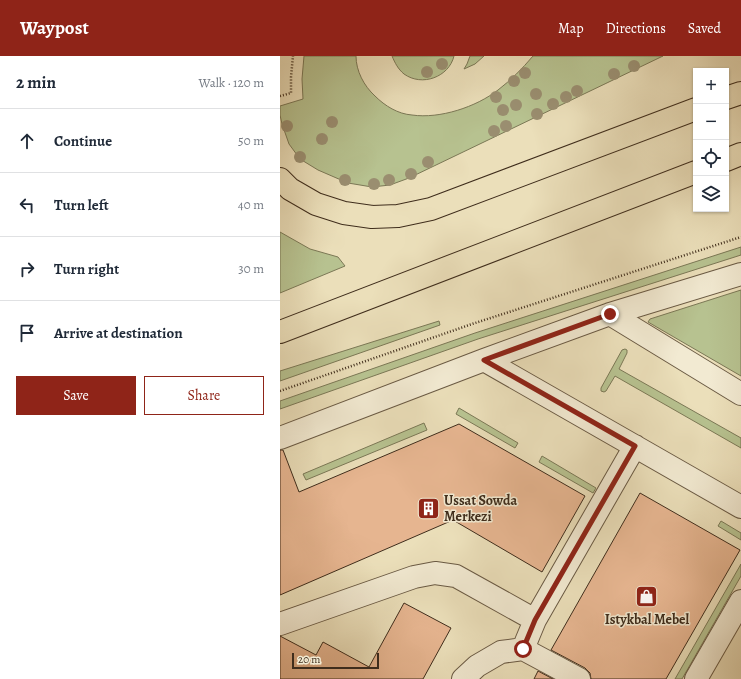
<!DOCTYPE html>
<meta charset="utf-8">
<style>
:root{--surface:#fff;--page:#f6f6f7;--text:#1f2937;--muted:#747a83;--line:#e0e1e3;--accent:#8f2418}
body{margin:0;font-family:Alegreya,serif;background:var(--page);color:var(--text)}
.controls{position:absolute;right:12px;top:12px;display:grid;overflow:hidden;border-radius:0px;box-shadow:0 1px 3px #0004}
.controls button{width:36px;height:36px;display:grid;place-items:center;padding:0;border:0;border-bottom:1px solid var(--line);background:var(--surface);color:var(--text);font:20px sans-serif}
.scale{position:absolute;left:12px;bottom:10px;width:87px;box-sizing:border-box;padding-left:4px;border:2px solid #3f2d1c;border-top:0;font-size:11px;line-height:14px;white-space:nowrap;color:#3f2d1c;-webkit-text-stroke:3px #f2ead2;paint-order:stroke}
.stop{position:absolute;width:12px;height:12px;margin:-9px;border:3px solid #8f2418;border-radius:50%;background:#fff}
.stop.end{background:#8f2418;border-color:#fff;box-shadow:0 1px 4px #0008}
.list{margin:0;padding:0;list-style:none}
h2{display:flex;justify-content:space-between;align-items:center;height:52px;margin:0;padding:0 16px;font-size:17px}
h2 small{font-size:13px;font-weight:400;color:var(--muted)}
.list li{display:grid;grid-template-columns:26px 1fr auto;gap:12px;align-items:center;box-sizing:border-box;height:64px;padding:0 16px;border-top:1px solid var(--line)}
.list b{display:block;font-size:15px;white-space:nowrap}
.list em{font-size:13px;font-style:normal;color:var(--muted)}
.actions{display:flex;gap:8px;padding:12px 16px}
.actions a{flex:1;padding:9px 0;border:1px solid var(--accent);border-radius:0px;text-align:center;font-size:14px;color:var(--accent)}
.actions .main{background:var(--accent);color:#fff}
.icon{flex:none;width:22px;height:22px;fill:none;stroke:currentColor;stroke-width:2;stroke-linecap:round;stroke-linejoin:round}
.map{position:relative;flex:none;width:461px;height:623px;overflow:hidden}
header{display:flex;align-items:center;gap:24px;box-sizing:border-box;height:56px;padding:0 20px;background:var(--accent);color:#fff}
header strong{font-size:19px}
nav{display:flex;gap:22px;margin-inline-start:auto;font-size:14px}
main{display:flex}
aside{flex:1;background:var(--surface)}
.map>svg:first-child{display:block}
</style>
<header>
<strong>Waypost</strong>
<nav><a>Map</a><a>Directions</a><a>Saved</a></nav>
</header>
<main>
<aside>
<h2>2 min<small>Walk · 120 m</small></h2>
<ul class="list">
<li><svg class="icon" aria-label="ahead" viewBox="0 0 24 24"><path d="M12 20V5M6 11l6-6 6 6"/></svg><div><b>Continue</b></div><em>50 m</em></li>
<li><svg class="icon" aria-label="left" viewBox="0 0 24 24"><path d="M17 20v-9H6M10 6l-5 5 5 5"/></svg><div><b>Turn left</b></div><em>40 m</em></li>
<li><svg class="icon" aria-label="right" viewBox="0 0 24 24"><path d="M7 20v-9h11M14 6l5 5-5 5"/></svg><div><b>Turn right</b></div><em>30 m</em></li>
<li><svg class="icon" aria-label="arrive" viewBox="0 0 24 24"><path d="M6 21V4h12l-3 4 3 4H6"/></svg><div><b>Arrive at destination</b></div></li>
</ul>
<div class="actions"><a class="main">Save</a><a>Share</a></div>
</aside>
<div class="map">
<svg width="461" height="623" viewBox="0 0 461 623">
<rect width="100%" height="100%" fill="#ebdfba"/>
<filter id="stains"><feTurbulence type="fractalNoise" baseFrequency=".005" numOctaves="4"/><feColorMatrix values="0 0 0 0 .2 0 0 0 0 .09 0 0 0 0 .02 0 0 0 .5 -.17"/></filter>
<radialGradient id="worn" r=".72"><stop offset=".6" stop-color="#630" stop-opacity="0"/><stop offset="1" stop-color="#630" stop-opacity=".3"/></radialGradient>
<path fill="#b7c290" stroke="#7b7856" d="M24 0H76C76 15 84 30 95 40 105 50 118 58 132 59 160 63 196 51 218 34 231 24 242 13 253 0H383L129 122 110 129 92 131 68 127 38 114 20 103 9 88 2 68 0 59V50L23 43 22 23Z
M112 0H174C169 21 142 31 124 18 118 13 115 7 112 0Z
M190 0H204L195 8 184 13 187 8Z
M0 176 30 193 58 201 65 210 0 237Z
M461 191V199L198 283 0 353V345L195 277Z
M461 234V320L368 266 370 263Z
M159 265 160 269 0 325V315Z
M345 293 347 294V297L339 313 461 382V392L335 320 326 335 324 336 321 335V332L342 294Z
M179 352 238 387 235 392 176 358Z
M144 367 147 374 26 424 23 418Z
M262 400 316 432 313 437 259 406Z
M441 465 461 477V484L438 470Z
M461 508V520L402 623H395Z"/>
<path fill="#e6b590" stroke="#3f2d1c" d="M179 368 305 440 262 516 173 464 0 539V394H3L19 436Z
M360 437 460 494 386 623H311L310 617 305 612 271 594Z
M124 547 171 572 143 623H0V580L36 599 43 586 89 611Z
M258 615 273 623H254Z"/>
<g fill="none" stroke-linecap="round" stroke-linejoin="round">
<defs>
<path id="minor" d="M330 258 461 338
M204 304 461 451
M0 382 204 304 330 258 461 218
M0 568 134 521 155 517 176 520 255 564 355 390
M243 593 299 623
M183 623 197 610 221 596 243 593 255 564
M416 623 461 545"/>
<path id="highway" d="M446 42 461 37
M446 104 461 98
M0 123 10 133 36 148 64 157 92 161 118 160 151 153 416 53
M0 276 416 116"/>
</defs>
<use href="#minor" stroke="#6a5a44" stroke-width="24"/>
<use href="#highway" stroke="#3f2d1c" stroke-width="24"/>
<path stroke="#3f2d1c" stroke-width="2.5" stroke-dasharray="1 2" stroke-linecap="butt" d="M0 40 11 37V21L13 0
M0 335 192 268 461 181"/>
<use href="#minor" stroke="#f2ead2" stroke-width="22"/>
<use href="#highway" stroke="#ebdfba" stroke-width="22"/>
</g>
<g fill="#9a8e70">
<circle cx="162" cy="8" r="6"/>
<circle cx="354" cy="10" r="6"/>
<circle cx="147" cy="16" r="6"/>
<circle cx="245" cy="17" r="6"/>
<circle cx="334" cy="18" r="6"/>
<circle cx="234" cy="25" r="6"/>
<circle cx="297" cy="35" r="6"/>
<circle cx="256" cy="38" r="6"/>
<circle cx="216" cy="41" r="6"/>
<circle cx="286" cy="41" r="6"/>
<circle cx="273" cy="48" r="6"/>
<circle cx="236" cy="49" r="6"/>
<circle cx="223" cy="54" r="6"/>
<circle cx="257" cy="58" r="6"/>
<circle cx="52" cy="66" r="6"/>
<circle cx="7" cy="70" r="6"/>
<circle cx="226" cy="70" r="6"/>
<circle cx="214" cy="75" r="6"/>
<circle cx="42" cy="83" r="6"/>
<circle cx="20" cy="101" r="6"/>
<circle cx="148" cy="106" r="6"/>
<circle cx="131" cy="118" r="6"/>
<circle cx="65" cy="124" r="6"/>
<circle cx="109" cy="124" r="6"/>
<circle cx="94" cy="128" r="6"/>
</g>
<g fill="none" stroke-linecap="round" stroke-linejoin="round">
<path stroke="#8f2418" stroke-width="5" d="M243 593 255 564 355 390 204 304 330 258"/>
</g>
<defs>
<symbol id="building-square" viewBox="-11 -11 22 22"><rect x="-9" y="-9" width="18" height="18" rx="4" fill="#8f2418" stroke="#f2ead2"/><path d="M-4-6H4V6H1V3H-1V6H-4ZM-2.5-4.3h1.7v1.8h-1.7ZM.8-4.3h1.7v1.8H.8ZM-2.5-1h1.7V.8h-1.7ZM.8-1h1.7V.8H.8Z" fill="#fff"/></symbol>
<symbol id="shop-square" viewBox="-11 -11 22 22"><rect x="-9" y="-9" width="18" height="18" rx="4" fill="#8f2418" stroke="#f2ead2"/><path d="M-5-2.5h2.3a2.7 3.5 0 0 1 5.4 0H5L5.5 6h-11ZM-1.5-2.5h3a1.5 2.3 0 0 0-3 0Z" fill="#fff"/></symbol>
</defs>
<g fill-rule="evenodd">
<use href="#building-square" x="136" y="440" width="25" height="25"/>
<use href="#shop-square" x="354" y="528" width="25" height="25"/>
</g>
<g text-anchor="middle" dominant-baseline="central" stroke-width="3" stroke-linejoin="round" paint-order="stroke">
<g font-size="14" font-weight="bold" fill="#3f2d1c" stroke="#f2ead2" text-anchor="start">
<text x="164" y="444">Ussat Sowda<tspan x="164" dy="16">Merkezi</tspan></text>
<text x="367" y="563" text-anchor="middle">Istykbal Mebel</text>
</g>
</g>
<rect width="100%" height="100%" filter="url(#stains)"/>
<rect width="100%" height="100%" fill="url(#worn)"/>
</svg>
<div class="controls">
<button>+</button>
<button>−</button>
<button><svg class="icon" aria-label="locate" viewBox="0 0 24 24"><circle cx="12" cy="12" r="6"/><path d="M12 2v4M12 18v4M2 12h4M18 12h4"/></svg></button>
<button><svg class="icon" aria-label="layers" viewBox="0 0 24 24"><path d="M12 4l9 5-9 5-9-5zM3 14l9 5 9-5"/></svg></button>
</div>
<div class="scale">20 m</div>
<div class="stop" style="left:243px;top:593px"></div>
<div class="stop end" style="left:330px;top:258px"></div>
</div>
</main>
